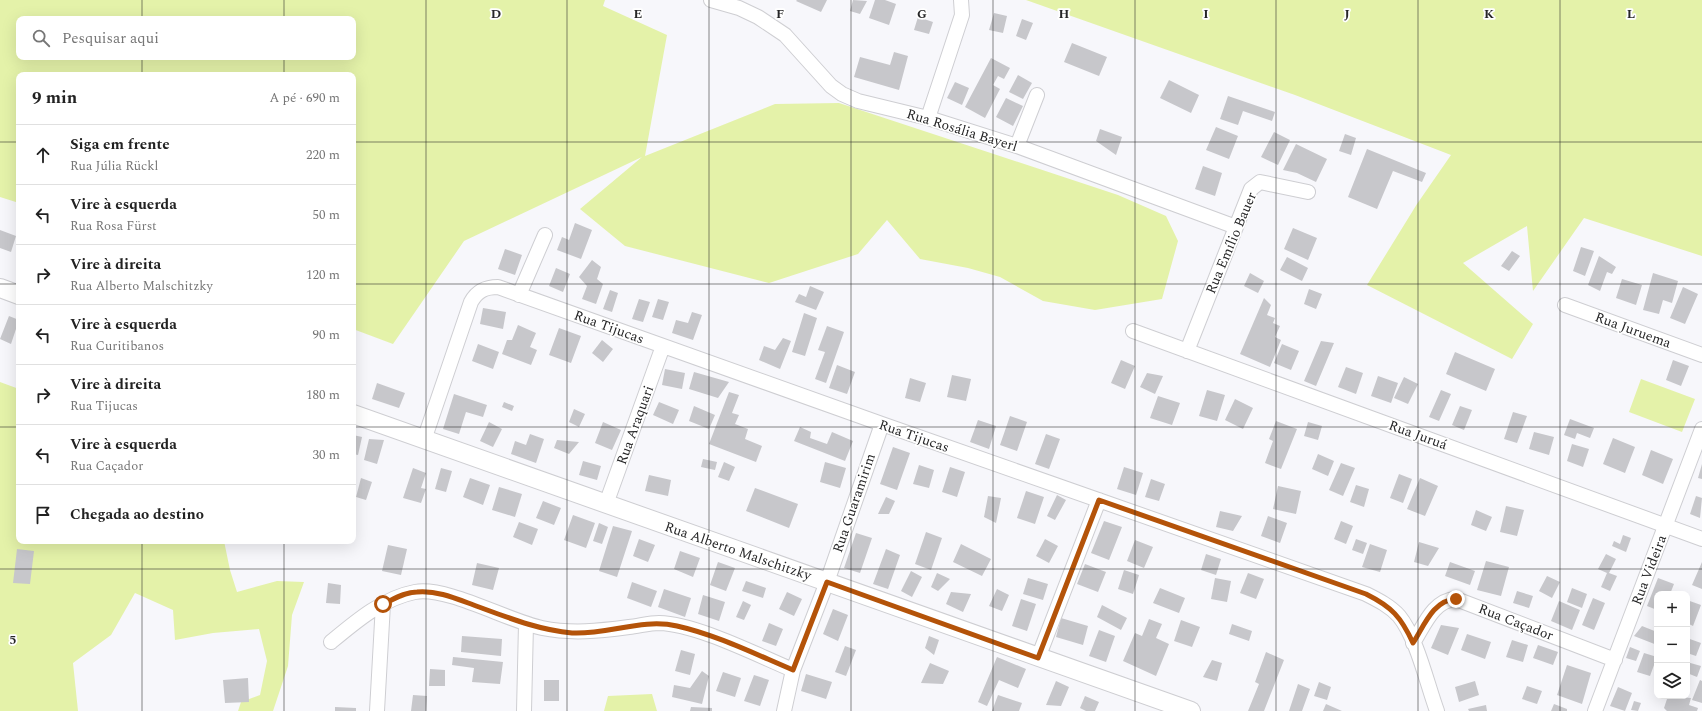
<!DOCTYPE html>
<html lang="pt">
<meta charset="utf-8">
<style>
:root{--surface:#fff;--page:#f6f6f6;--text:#222;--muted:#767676;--line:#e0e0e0}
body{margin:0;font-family:Spectral,serif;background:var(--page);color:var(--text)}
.controls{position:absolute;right:12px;bottom:12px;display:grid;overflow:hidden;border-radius:8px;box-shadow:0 4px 16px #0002}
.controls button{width:36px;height:36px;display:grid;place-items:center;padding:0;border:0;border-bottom:1px solid var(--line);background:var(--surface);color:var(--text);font:20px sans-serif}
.stop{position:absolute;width:12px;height:12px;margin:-9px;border:3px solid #b45309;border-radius:50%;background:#fff}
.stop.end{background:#b45309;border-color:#fff;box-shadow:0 1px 4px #0008}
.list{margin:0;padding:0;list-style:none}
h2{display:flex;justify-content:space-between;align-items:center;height:52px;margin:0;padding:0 16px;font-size:17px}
h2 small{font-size:13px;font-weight:400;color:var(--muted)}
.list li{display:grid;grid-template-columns:26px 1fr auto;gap:12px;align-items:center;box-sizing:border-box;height:60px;padding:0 16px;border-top:1px solid var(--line)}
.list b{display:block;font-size:15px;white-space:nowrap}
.list p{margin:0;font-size:13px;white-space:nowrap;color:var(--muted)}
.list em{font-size:13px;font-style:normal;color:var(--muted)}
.icon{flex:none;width:22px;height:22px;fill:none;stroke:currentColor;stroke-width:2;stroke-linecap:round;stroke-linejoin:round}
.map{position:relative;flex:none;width:1702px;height:711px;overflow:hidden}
.search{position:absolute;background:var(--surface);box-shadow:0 4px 16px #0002;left:16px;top:16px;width:340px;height:44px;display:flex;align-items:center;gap:10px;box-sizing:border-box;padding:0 14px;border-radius:8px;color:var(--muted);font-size:15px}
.panel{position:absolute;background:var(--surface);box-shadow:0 4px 16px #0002;left:16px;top:72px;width:340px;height:472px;border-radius:8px}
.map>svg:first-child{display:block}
</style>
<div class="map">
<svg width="1702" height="711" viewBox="0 0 1702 711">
<rect width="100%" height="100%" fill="#f7f7fb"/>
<path fill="#e4f2a9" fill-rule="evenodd" d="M0 0H605L603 6 667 35 645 156 775 104 839 103 1118 195 1166 216 1178 241 1162 299 1095 310 1043 301 1000 277 968 268 920 259 887 220 858 254 769 283 625 246 580 209 642 157 464 241 393 344 353 329V75H19V203L0 197ZM19 19H353V57H19Z
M1026 0H1702V256L1584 218 1533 291 1527 226 1463 263 1533 324 1512 359 1367 285 1417 204 1451 155 1295 95Z
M1641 379 1695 399 1682 432 1629 412Z
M0 382 19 389V541H224L230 570 237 592 277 581 304 582 292 615 288 666 273 711H238L241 702 260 695 267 661 259 629 213 633 175 640 173 610 135 593 111 635 73 663 78 711H0Z
M652 694 657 711H604L608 696Z"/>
<path fill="#c7c7cb" d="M797 0H827L821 12 796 1Z
M853 0 867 1 860 14 850 11Z
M875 0H885L896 4 889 25 869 18Z
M994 13 1007 16 1003 33 989 30Z
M918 17 933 22 929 34 914 30Z
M1022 19 1033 23 1026 40 1016 36Z
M1072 43 1107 57 1099 76 1064 62Z
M894 52 908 56 899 90 854 77 860 57 890 65Z
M991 58 1010 68 1004 79 998 76 993 85 1000 89 985 118 965 107Z
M1018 75 1032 83 1023 99 1009 92Z
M1169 80 1199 95 1191 113 1160 98Z
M955 82 969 88 962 105 947 98Z
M1228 96 1275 112 1272 121 1243 111 1238 125 1220 119Z
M1006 98 1023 106 1013 126 996 117Z
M1216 127 1238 136 1229 159 1206 150Z
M1100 129 1122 137 1116 155 1096 141Z
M1274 132 1290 140 1278 165 1261 157Z
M1345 134 1356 138 1351 155 1339 151Z
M1296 144 1327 159 1316 182 1297 173 1283 170Z
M1367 149 1426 173 1422 182 1393 171 1377 209 1348 197Z
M1203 166 1222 173 1215 196 1195 189Z
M575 223 592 230 581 259 557 250 562 237 569 240Z
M1293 228 1317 238 1308 260 1284 249Z
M0 230 16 236 11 252 0 248Z
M1581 247 1594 251 1585 276 1573 271Z
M505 249 522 255 515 275 498 269Z
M1512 251 1520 256 1509 271 1501 266Z
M1599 256 1616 267 1612 274 1607 272 1600 291 1588 285Z
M1287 257 1308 268 1302 281 1280 270Z
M592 260 601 267 597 279 603 284 596 304 582 299 587 286 579 277Z
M556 268 570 274 563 292 549 286Z
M1250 273 1264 281 1258 293 1244 286Z
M1653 273 1678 281 1672 303 1663 300 1659 314 1643 310Z
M1622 279 1642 285 1636 305 1616 298Z
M810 286 824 292 816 310 795 302 799 294 806 297Z
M1683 287 1698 294 1685 324 1670 318Z
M1309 289 1322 294 1316 309 1304 304Z
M610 290 618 293 612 312 603 309Z
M1264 298 1271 305 1267 315 1275 318 1273 323 1280 326 1275 337 1281 340 1270 367 1240 354Z
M639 299 650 302 643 322 632 319Z
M658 299 669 302 663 320 652 317Z
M483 308 506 312 503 329 480 324Z
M692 312 702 315 693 340 672 333 676 320 688 323Z
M804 313 817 318 805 356 792 352Z
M9 316 19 320 11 344 0 339Z
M518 325 536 333 530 347 537 350 531 365 502 354 507 340H512Z
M827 326 844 332 826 383 815 379 825 352 818 350Z
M559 328 581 336 571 363 549 355Z
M783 338 791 341 780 369 759 360 764 346 775 350Z
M602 340 613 349 603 362 592 353Z
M1321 341 1334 343 1316 386 1304 381Z
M478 344 499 352 493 369 472 361Z
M1282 344 1299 351 1291 370 1274 363Z
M1455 352 1495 369 1486 391 1446 374Z
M1121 360 1135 366 1125 389 1111 383Z
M1673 360 1689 366 1681 386 1666 380Z
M837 365 855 372 847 394 829 388Z
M1346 367 1363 373 1356 394 1338 387Z
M665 369 685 373 682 389 662 385Z
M694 372 729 382 718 398 689 389Z
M1147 373 1163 376 1155 394 1140 387Z
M952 375 971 379 966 401 947 397Z
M1378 376 1398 383 1391 403 1371 396Z
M1404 377 1418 384 1408 404 1394 398Z
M910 378 926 383 920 402 905 398Z
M377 383 405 393 399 408 372 399Z
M1207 390 1225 395 1217 421 1199 416Z
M1441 390 1451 394 1439 421 1429 417Z
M729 392 739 395 732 413 739 415 735 424 748 429 745 439 762 446 756 462 709 444Z
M454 394 487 405 483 417 466 412 459 434 443 429Z
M1158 396 1180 403 1172 425 1150 418Z
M1235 399 1253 408 1243 429 1225 420Z
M504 402 514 406 512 411 502 407Z
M659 402 679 410 673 424 653 415Z
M694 406 715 415 709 429 689 421Z
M1460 406 1472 410 1464 430 1452 425Z
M574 409 585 414 579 427 569 422Z
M1513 412 1527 416 1517 443 1504 439Z
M1010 416 1027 422 1017 451 1000 445Z
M1570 419 1594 428 1590 438 1577 433 1575 439 1564 435Z
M978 420 996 426 989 449 970 442Z
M1276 421 1297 429 1281 469 1265 463 1273 441 1269 439Z
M489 422 502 429 493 447 480 441Z
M603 422 621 430 612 450 595 443Z
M1308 422 1322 426 1318 440 1304 436Z
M800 427 811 432 810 438 827 444 832 432 853 441 845 461 794 441Z
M1534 432 1554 437 1549 455 1529 449Z
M530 434 544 439 536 463 511 454 515 441 526 445Z
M1046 434 1060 439 1049 469 1035 464Z
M353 435 362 437 358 455 353 454Z
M1613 438 1635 447 1625 473 1603 464Z
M369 439 384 440 377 464 364 460Z
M557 440 579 442 569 454 554 448Z
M1572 444 1589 449 1583 467 1567 461Z
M893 447 910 453 897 490 880 484Z
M1651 450 1673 459 1663 484 1642 475Z
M1318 454 1334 461 1328 476 1312 469Z
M703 459 717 462 715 470 701 467Z
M583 461 601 466 597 480 579 475Z
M724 462 735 467 729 481 718 477Z
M825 462 846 468 840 488 820 482Z
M1341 463 1355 468 1343 496 1329 490Z
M1702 464V479L1698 478Z
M919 465 934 470 929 488 913 484Z
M950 467 965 472 957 497 942 492Z
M1124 467 1143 473 1136 495 1117 489Z
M413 468 426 473 421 488 426 489 421 503 403 498Z
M441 468 452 471 446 492 435 489Z
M1399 474 1412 479 1403 503 1390 498Z
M649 475 671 480 668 496 645 491Z
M361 478 372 482 366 500 356 497Z
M470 478 490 485 483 505 463 497Z
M1420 478 1438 486 1425 516 1407 509Z
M1151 479 1165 484 1159 501 1145 497Z
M1356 485 1369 489 1364 507 1350 502Z
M1278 486 1301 491 1296 514 1273 509Z
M499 487 522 494 515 517 492 510Z
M755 488 798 504 789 528 746 511Z
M1026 491 1044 497 1035 524 1017 518Z
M1057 495 1066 500 1055 520 1047 516Z
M988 496 1001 498 996 523 984 517Z
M1696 496 1702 498 1700 518 1690 514Z
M886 497 895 501 889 514H878Z
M543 501 561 508 554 525 536 518Z
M1506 506 1524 510 1517 536 1500 532Z
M1476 510 1492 517 1486 531 1471 525Z
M1220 511 1242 516 1233 531 1216 527Z
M573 515 595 523 586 548 564 540Z
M1268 516 1287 523 1280 543 1261 536Z
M1104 521 1122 527 1109 560 1091 553Z
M1341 521 1353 526 1346 544 1334 539Z
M519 522 538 529 532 545 513 537Z
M599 523 608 527 602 544 593 541Z
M613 526 632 531 617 577 599 571Z
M926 532 942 538 931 570 915 564Z
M856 533 872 538 860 573 844 568Z
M1623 535 1631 538 1626 552 1612 546 1614 541 1620 544Z
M639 539 655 545 648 562 633 556Z
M1045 539 1058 546 1049 563 1036 556Z
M1356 539 1367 543 1363 554 1352 550Z
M1135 540 1153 547 1144 568 1127 561Z
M1419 542 1439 548 1428 566 1414 562Z
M961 544 991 559 982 576 953 562Z
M1370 544 1387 550 1380 572 1362 567Z
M388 545 407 549 401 575 382 571Z
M17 549 34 551 30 584 13 583Z
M886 549 900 555 888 589 873 584Z
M680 551 700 558 693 577 674 569Z
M1206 554 1221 559 1216 575 1201 570Z
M1606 554 1616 559 1609 573 1617 576 1610 591 1601 587 1607 573 1598 569Z
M1486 561 1509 567 1501 596 1477 590Z
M718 562 735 568 726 591 710 585Z
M1450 562 1475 571 1470 585 1445 576Z
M1702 562V589L1692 585Z
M477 563 499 568 493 590 472 585Z
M1085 564 1106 572 1098 592 1077 584Z
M1124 570 1139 575 1133 594 1118 589Z
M911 571 922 577 912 597 901 591Z
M937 573 950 579 938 591 931 587Z
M1248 573 1264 579 1256 599 1240 593Z
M1547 576 1560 582 1552 598 1539 591Z
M1028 578 1048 584 1043 600 1023 594Z
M1215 578 1231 581 1227 602 1211 599Z
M1658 578 1674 584 1670 594H1657V610L1647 606Z
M746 581 766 588 763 598 742 591Z
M632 582 657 591 651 607 627 598Z
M328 583 341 585 340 604 326 603Z
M1160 588 1185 598 1179 613 1153 603Z
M1572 588 1587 594 1582 608 1567 602Z
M664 589 691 598 685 617 658 607Z
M997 589 1009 595 1002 611 989 606Z
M1517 591 1533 596 1529 608 1513 603Z
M787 592 802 599 794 616 779 609Z
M951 592 971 594 963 612 946 604Z
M703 595 725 602 719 621 698 614Z
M1593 598 1605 603 1594 630 1582 625Z
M1021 599 1036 604 1027 631 1012 626Z
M1687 600 1701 605 1693 626 1687 623Z
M743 601 751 605 744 620 736 617Z
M1559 601 1580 610 1572 630 1551 621Z
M1102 605 1127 618 1121 630 1097 617Z
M833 609 848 615 838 641 823 634Z
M1061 618 1088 626 1083 645 1056 637Z
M1149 619 1162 624 1156 638 1169 644 1156 676 1123 661 1135 633 1142 636Z
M1181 620 1200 627 1192 647 1174 641Z
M769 623 783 629 776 646 762 641Z
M1232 624 1252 631 1249 641 1229 634Z
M1441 625 1459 628 1448 655 1431 648Z
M1642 626 1657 632V645L1634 636Z
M1099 630 1115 636 1106 662 1089 656Z
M1467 634 1491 642 1485 659 1461 650Z
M462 636 502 639 501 656 461 652Z
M929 636 939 640 934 655 925 648Z
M1687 638 1701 643 1696 656 1687 653Z
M1512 640 1528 645 1523 662 1506 657Z
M1538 645 1558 652 1553 665 1533 658Z
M845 646 856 650 846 676 835 672Z
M1630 647 1640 651 1636 661 1626 658Z
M681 650 695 654 690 675 675 671Z
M1266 652 1284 660 1264 711H1248L1259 684 1255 682Z
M1644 653 1657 657 1650 676 1637 672Z
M453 657 503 662 500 684 472 682 474 668 452 665Z
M997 657 1026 669 1018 688 999 680 987 706 978 702Z
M1212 660 1222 663 1217 681 1203 677Z
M1687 662 1701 666 1697 677 1687 673Z
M930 663 949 671 943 684 921 683Z
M1567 665 1591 673 1582 704 1557 695Z
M430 669 445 670V686H429Z
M702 671 709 676 702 704 672 697 674 685 690 688Z
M723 672 741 678 735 697 716 691Z
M806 674 832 682 826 699 801 691Z
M754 675 769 680 760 706 744 701Z
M248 678 249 702 225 703 223 680Z
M544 680H559V701H544Z
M1700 680 1702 681V703L1692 700Z
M1056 681 1069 687 1061 706 1046 705Z
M1475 681 1479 695 1459 702 1455 687Z
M1319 682 1331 687 1327 700 1314 696Z
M1298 684 1310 689 1302 711H1289Z
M1527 686 1542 691 1537 704 1522 699Z
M1618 687 1632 693 1625 711 1610 706Z
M413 695 427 696 426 711H411Z
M998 695 1022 703 1019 711H992Z
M1085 696 1099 702 1095 711H1086L1080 708Z
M1668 696 1691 698 1689 705 1698 708 1697 711H1667L1664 708Z
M1634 701 1641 703 1638 711 1631 710Z
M1326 704 1342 711H1323Z
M1554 704 1567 709V711H1551Z
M1486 705 1487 711H1469L1468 709Z
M335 707 356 708V711H335Z
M691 707 712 708V711H690Z"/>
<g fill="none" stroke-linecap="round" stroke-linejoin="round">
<defs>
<path id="minor" d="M711 0 739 8 758 17 785 35 831 86 842 94 858 101 928 118 1017 146 1236 227
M928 118 962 15 961 0
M1017 146 1037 95
M519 295 545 235
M1565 305 1702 355
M1133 331 1702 539
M1187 351 1251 189 1260 182 1308 192
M424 440 471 302C477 291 485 287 498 287L882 424 1366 594C1378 600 1390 606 1399 616 1417 638 1427 684 1437 711
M606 504 663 346
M331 642C355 622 383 598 415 592 447 586 508 621 542 628 572 634 599 631 629 627 639 626 649 623 659 623 697 624 757 655 793 670
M1413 643C1424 626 1433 600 1456 599L1615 660
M1038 658 1099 500
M377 711 383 604
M524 711 526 624
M784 711 793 670 827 582 882 424
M1595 711 1702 429"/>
<path id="tertiary" d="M0 288 19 295
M353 414 1191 711"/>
</defs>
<use href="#minor" stroke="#ceced2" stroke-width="16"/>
<use href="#tertiary" stroke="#ceced2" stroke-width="20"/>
<use href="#minor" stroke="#fff" stroke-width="14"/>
<use href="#tertiary" stroke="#fff" stroke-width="18"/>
</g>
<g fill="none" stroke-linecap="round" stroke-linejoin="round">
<path stroke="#b45309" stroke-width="5" d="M383 604C394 599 405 592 417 592 439 590 459 600 479 607 509 618 539 630 572 633 607 635 642 618 677 626 717 635 755 654 793 670L827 582 1038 658 1099 500 1366 594C1392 607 1401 617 1413 643 1424 626 1433 600 1456 599"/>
</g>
<path fill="none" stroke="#262627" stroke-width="1" stroke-opacity="0.55" d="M142 0V19M284 0V19M426 0V711M567 0V711M709 0V711M851 0V711M993 0V711M1135 0V711M1276 0V711M1418 0V711M1560 0V711M142 57V75M284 57V75M0 142H19M353 142H1702M0 284H19M353 284H1702M0 427H19M353 427H1702M142 541V711M284 541V711M0 569H1702"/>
<g text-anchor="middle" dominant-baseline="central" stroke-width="3.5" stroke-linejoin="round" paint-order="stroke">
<g font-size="14" fill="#262627" stroke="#fff">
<text transform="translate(962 130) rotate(17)">Rua Rosália Bayerl</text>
<text transform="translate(1231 243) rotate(-67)">Rua Emílio Bauer</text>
<text transform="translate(609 327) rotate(20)">Rua Tijucas</text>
<text transform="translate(1633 330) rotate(20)">Rua Juruema</text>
<text transform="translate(635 425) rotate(-70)">Rua Araquari</text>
<text transform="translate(1418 435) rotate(20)">Rua Juruá</text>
<text transform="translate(914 436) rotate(19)">Rua Tijucas</text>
<text transform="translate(854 503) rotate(-71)">Rua Guaramirim</text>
<text transform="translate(738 551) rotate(19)">Rua Alberto Malschitzky</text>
<text transform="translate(1649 570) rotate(-69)">Rua Videira</text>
<text transform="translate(1516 622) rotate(21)">Rua Caçador</text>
</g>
</g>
<g font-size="13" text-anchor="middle" font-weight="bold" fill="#262627" stroke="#fff" stroke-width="3.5" stroke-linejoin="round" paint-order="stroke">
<text x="496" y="18">D</text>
<text x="638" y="18">E</text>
<text x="780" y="18">F</text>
<text x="922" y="18">G</text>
<text x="1064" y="18">H</text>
<text x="1206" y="18">I</text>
<text x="1347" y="18">J</text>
<text x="1489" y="18">K</text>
<text x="1631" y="18">L</text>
<text x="13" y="644">5</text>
</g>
</svg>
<div class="controls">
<button>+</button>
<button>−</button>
<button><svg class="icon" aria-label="layers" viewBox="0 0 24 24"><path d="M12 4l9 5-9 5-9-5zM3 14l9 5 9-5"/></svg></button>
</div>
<div class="stop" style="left:383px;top:604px"></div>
<div class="stop end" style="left:1456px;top:599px"></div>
<div class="search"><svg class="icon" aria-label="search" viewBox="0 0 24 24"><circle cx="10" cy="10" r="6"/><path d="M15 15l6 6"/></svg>Pesquisar aqui</div>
<section class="panel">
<h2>9 min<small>A pé · 690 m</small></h2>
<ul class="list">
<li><svg class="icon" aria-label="ahead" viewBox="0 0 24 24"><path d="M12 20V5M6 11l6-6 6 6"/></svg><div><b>Siga em frente</b><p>Rua Júlia Rückl</p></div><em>220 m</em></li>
<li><svg class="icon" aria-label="left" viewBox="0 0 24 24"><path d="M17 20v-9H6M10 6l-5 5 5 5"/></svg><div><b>Vire à esquerda</b><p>Rua Rosa Fürst</p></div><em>50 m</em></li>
<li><svg class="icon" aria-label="right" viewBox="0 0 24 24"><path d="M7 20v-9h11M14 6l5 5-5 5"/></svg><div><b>Vire à direita</b><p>Rua Alberto Malschitzky</p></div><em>120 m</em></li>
<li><svg class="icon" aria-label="left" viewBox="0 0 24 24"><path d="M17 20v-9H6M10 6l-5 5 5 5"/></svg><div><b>Vire à esquerda</b><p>Rua Curitibanos</p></div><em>90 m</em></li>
<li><svg class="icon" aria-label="right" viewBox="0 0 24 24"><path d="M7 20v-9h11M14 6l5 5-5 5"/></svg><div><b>Vire à direita</b><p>Rua Tijucas</p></div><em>180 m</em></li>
<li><svg class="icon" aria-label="left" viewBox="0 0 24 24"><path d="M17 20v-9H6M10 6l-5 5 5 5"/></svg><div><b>Vire à esquerda</b><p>Rua Caçador</p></div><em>30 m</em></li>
<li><svg class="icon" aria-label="arrive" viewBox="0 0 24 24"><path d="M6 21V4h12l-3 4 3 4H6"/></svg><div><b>Chegada ao destino</b></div></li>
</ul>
</section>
</div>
